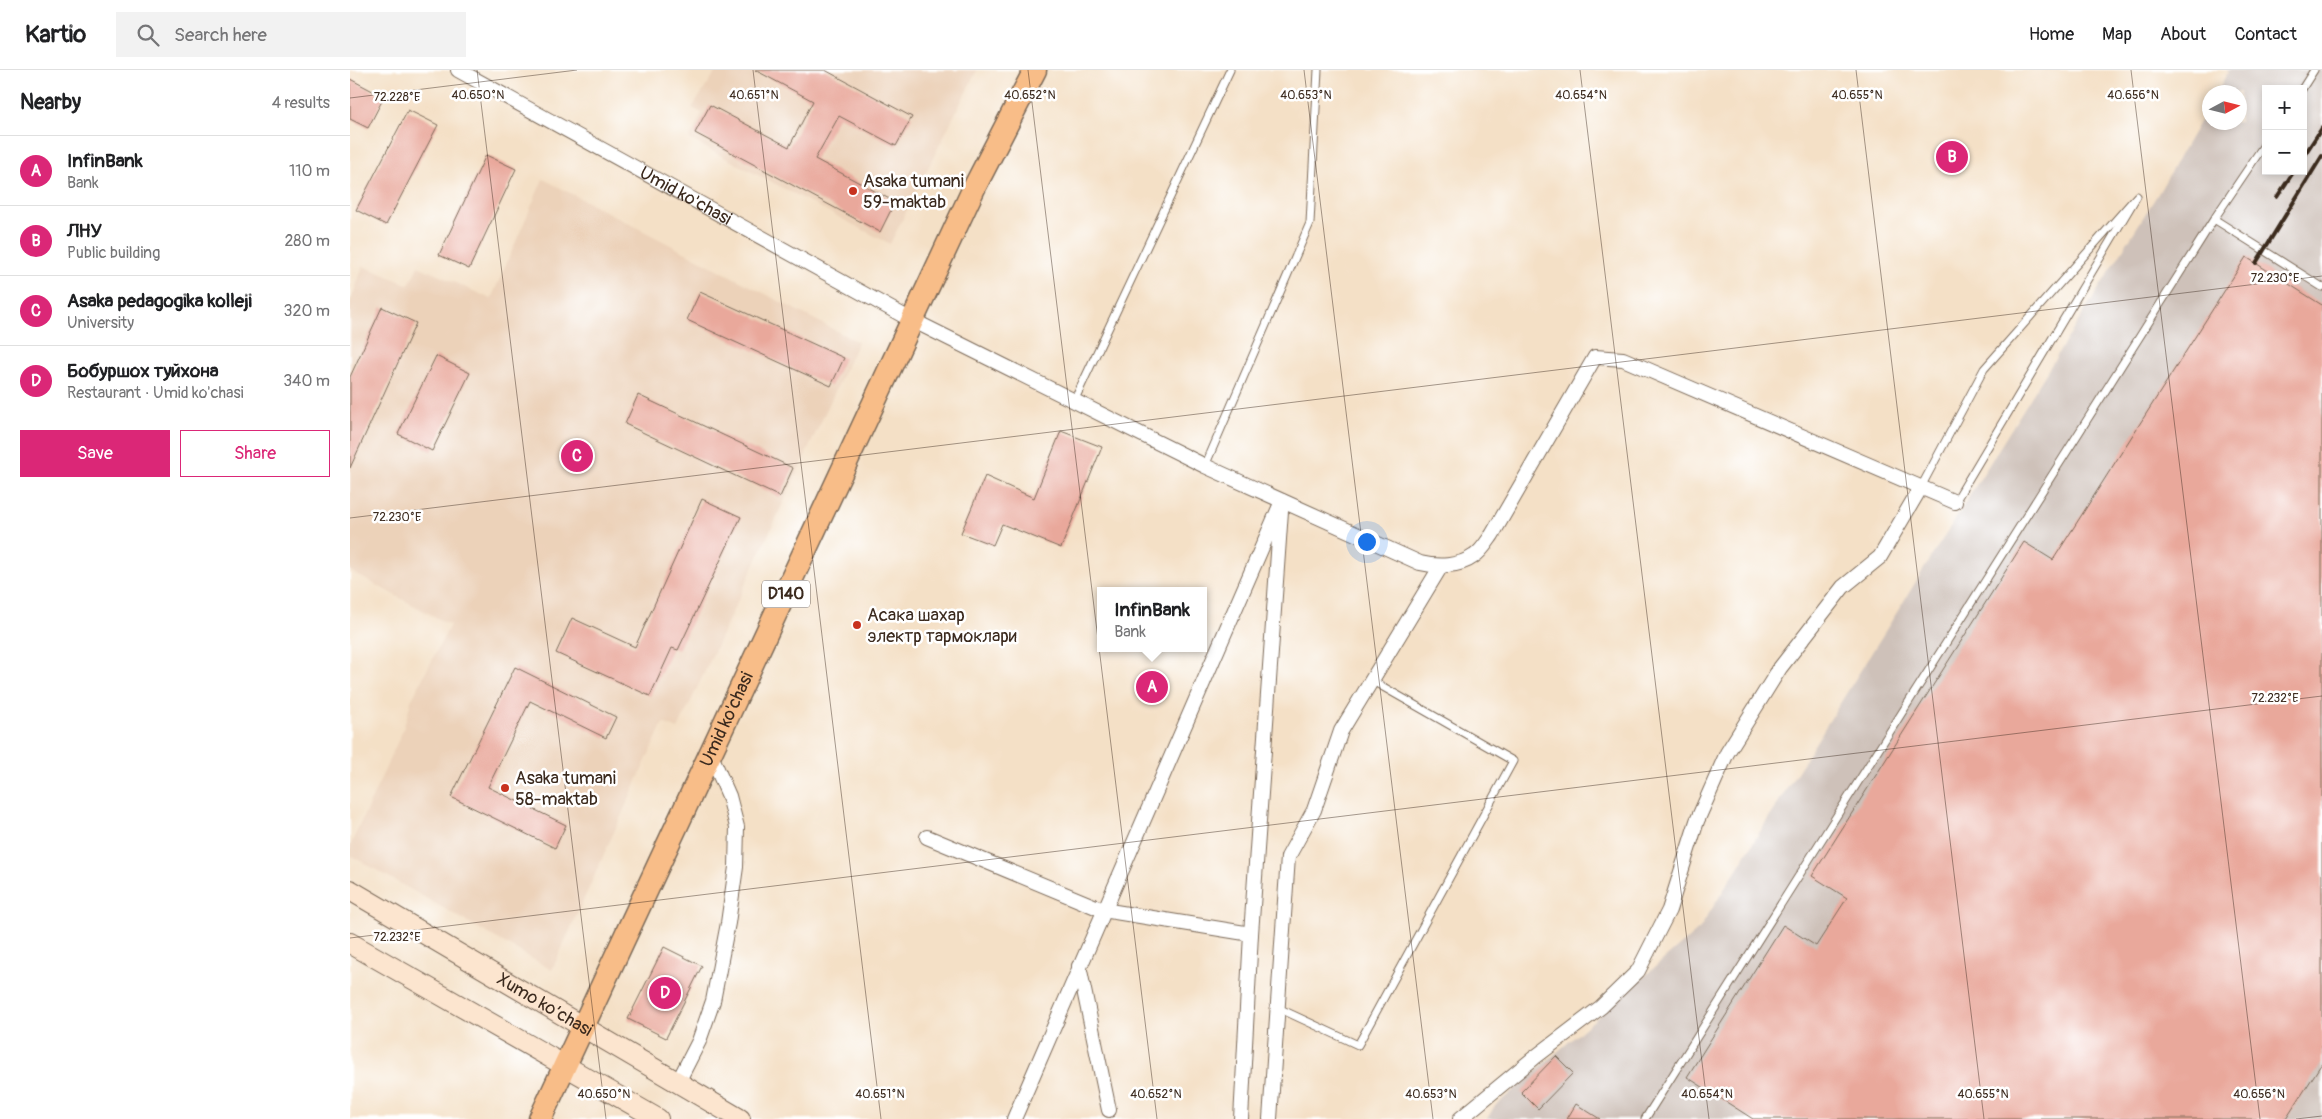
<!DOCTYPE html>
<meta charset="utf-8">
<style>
:root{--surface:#fff;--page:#f2f2f2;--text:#202124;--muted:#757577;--line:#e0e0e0;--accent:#db2777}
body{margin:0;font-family:Pangolin,sans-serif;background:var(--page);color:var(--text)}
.controls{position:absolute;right:15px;top:15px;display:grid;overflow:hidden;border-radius:0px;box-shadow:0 2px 8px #0003}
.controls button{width:45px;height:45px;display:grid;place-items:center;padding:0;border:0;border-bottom:1px solid var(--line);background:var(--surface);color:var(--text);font:25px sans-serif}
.compass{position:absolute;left:1852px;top:15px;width:45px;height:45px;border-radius:50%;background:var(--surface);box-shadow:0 2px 8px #0003;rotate:83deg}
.you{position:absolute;left:1016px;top:471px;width:18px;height:18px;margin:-12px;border:4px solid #fff;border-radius:50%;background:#1a73e8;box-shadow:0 0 0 8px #1a73e833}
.badge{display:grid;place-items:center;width:32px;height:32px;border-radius:50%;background:var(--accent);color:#fff;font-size:16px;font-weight:700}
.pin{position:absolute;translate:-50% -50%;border:2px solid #fff;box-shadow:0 1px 5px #0006}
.popup{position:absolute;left:747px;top:517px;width:110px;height:65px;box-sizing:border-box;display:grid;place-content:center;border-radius:0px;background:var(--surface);filter:drop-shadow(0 1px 4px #0005);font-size:16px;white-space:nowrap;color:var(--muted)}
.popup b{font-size:19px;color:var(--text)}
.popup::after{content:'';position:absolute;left:50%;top:100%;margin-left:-10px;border:10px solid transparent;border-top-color:var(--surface)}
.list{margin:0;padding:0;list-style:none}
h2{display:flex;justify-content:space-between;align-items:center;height:65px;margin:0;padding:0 20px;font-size:21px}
h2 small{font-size:16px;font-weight:400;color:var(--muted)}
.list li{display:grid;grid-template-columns:32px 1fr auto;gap:15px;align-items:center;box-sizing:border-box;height:70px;padding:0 20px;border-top:1px solid var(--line)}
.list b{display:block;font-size:19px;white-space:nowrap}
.list p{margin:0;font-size:16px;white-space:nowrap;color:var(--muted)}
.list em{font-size:16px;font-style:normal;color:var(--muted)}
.actions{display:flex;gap:10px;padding:15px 20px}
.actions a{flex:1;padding:11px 0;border:1px solid var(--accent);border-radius:0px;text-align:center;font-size:18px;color:var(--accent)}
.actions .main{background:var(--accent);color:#fff}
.icon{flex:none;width:28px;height:28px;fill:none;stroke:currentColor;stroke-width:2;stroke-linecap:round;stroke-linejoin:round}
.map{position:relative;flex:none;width:1972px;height:1049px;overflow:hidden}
header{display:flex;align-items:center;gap:30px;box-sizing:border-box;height:70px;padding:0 25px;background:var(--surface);border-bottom:1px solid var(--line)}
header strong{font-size:24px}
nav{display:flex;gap:28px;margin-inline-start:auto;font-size:18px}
.search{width:350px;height:45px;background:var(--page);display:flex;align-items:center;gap:12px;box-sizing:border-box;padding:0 18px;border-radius:0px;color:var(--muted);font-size:19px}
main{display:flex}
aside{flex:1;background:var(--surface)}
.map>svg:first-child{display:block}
</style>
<header>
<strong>Kartio</strong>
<div class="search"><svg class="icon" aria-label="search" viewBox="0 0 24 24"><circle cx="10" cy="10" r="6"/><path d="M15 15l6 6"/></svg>Search here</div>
<nav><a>Home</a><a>Map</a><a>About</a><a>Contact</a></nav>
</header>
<main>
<aside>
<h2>Nearby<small>4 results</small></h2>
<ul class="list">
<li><span class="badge">A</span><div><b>InfinBank</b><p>Bank</p></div><em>110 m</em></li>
<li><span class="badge">B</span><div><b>ЛНУ</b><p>Public building</p></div><em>280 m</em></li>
<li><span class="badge">C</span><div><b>Asaka pedagogika kolleji</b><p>University</p></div><em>320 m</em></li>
<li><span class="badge">D</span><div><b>Бобуршох туйхона</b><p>Restaurant · Umid ko'chasi</p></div><em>340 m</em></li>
</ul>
<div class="actions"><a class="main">Save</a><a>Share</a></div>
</aside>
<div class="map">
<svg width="1972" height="1049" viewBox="0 0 1972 1049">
<rect width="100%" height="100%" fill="#fff"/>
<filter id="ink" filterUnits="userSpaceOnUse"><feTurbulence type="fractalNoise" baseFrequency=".02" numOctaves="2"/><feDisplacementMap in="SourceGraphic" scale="10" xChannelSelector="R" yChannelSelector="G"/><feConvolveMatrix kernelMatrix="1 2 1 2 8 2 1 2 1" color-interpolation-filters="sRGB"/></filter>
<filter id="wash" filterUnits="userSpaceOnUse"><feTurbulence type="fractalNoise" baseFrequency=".0096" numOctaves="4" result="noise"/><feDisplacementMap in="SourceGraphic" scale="20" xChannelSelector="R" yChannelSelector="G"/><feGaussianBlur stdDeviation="1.12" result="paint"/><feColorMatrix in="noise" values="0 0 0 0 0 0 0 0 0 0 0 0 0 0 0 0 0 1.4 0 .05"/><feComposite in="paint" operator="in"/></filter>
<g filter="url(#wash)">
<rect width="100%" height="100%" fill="#f4e0c6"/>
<path fill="#ecd2b9" d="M367 0H627L540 174 339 69 352 43 342 38Z
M193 109 508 272 328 659 313 653 202 900 0 785V776L53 660 61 631 100 555 0 501V233L13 196 59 215 68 196 141 229Z"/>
<path fill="#cec1b9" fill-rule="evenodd" d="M1877 0H1972V1049H1137L1144 1037 1350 858 1809 122 1859 35 1860 52H1890V22H1867L1878 2ZM1916 19H1953V101H1916Z"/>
<g id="blocks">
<path fill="#e9a89b" d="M405 0H475L562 47 546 76 489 46 465 89 545 132 530 162 345 63 360 35 439 77 463 31Z
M0 9 34 27 18 58 0 49Z
M58 40 88 55 36 155 6 140Z
M136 85 166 99 119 199 89 185Z
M1896 187 1972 235V993L1936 1049H1403L1337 1007 1433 855 1466 876 1497 828 1462 806 1674 472 1703 490Z
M350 222 494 288 481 316 337 250Z
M32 237 66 253 0 398V307Z
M86 286 120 303 82 381 48 364Z
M288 325 443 398 430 427 275 354Z
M711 361 752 377 711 478 652 454 643 475 611 463 635 406 684 428Z
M352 429 391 447 328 580 322 578 300 626 206 583 222 548 285 577Z
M165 597 266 647 256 668 180 631 138 717 216 755 205 778 101 727Z
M314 877 352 896 316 968 278 949Z
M1206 986 1223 1003 1188 1039 1171 1022Z
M1226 1034 1250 1049H1217Z"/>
</g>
</g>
<g filter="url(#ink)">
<use href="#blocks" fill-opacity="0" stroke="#7c6a59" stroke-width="1"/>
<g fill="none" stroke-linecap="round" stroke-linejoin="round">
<defs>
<path id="lane" d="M1952 19 1964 0
M1864 149 1972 217
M725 329 880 0
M855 396 960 153 968 0
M1571 417 1634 299 1787 126 1605 432
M928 938 1008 975 1163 691 1021 610
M1295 1049 1864 149 1916 72"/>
<g id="street">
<path id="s1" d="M108 0 554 246 855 396 1070 493C1087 497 1109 497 1124 486 1131 482 1137 472 1142 465L1245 287 1273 289 1605 432"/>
<path d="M577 767 753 840 901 864"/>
<path d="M729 896 759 1040"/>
<path d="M328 1012 349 971 363 931 378 853 386 797 387 757 379 726 361 685"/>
<path d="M664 1049 932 431"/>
<path d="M891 1049 901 864 931 441"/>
<path d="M920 1049 938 787 964 740 991 661 1091 496"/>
<path d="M1110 1049 1184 988 1251 937 1288 901 1319 840 1347 751 1377 683 1430 598 1493 517 1530 487 1571 417"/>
</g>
<g id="secondary">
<path id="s2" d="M0 820 390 1049"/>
<path d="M0 873 308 1049"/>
</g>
<g id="primary">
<path id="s3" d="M190 1049 624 118 685 0"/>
</g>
</defs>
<use href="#lane" stroke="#7c6a59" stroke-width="9"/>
<use href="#street" stroke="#7c6a59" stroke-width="16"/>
<use href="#secondary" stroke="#7c6a59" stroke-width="22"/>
<use href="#primary" stroke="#7c6a59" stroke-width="25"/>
<use href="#lane" stroke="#fff" stroke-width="7"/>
<use href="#street" stroke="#fff" stroke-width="14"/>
<use href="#secondary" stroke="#fce5cf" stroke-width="20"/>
<use href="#primary" stroke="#f8bd88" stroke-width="22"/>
<path stroke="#3b2a1e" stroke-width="4" d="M1953 87 1972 58
M1927 127 1944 101
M1906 193 1972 86"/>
</g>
</g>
<path fill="none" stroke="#3b2a1e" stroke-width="1" stroke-opacity="0.45" d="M127 0 256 1049M403 0 531 1049M678 0 807 1049M954 0 1083 1049M1230 0 1359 1049M1506 0 1634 1049M1781 0 1910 1049M0 28 227 0M0 448 1972 206M0 868 1972 626M1946 1049 1972 1046"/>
<g fill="#c8321e" stroke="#fff" stroke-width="2">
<circle cx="503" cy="121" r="5"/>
<circle cx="507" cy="555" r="5"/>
<circle cx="155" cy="718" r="5"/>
</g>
<g text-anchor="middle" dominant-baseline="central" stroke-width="5" stroke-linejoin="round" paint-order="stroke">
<rect fill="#fff" stroke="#766a62" stroke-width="1" x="412" y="510.5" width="48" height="27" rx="4"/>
<g font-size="16" font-weight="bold" fill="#3b2a1e">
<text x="436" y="524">D140</text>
</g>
<g font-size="18" fill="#3b2a1e" stroke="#fff" text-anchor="start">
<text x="513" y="111">Asaka tumani<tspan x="513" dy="21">59-maktab</tspan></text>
<text x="517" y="545">Асака шахар<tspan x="517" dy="21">электр тармоклари</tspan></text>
<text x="165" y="708">Asaka tumani<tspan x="165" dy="21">58-maktab</tspan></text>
</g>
<g font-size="18" fill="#3b2a1e" stroke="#fff">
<text stroke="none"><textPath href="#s1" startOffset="260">Umid ko'chasi</textPath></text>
<text stroke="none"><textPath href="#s3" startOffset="441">Umid ko'chasi</textPath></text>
<text stroke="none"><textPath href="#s2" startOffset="226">Xumo ko’chasi</textPath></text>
</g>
</g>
<g font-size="12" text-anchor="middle" fill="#3b2a1e" stroke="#fff" stroke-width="5" stroke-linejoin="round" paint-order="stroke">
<text x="128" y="29">40.650°N</text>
<text x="404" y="29">40.651°N</text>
<text x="680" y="29">40.652°N</text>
<text x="956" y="29">40.653°N</text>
<text x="1231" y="29">40.654°N</text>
<text x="1507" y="29">40.655°N</text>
<text x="1783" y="29">40.656°N</text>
<text x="47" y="31">72.228°E</text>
<text x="1925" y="212">72.230°E</text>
<text x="47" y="451">72.230°E</text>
<text x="1925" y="632">72.232°E</text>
<text x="47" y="871">72.232°E</text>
<text x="254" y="1028">40.650°N</text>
<text x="530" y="1028">40.651°N</text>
<text x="806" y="1028">40.652°N</text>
<text x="1081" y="1028">40.653°N</text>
<text x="1357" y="1028">40.654°N</text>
<text x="1633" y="1028">40.655°N</text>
<text x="1909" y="1028">40.656°N</text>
</g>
</svg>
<div class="controls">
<button>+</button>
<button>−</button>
</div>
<svg class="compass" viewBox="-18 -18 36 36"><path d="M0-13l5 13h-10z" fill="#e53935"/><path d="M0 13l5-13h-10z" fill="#757577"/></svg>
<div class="you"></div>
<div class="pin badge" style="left:802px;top:617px">A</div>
<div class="popup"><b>InfinBank</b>Bank</div>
<div class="pin badge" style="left:1602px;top:87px">B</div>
<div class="pin badge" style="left:227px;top:386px">C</div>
<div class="pin badge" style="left:315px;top:923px">D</div>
</div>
</main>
